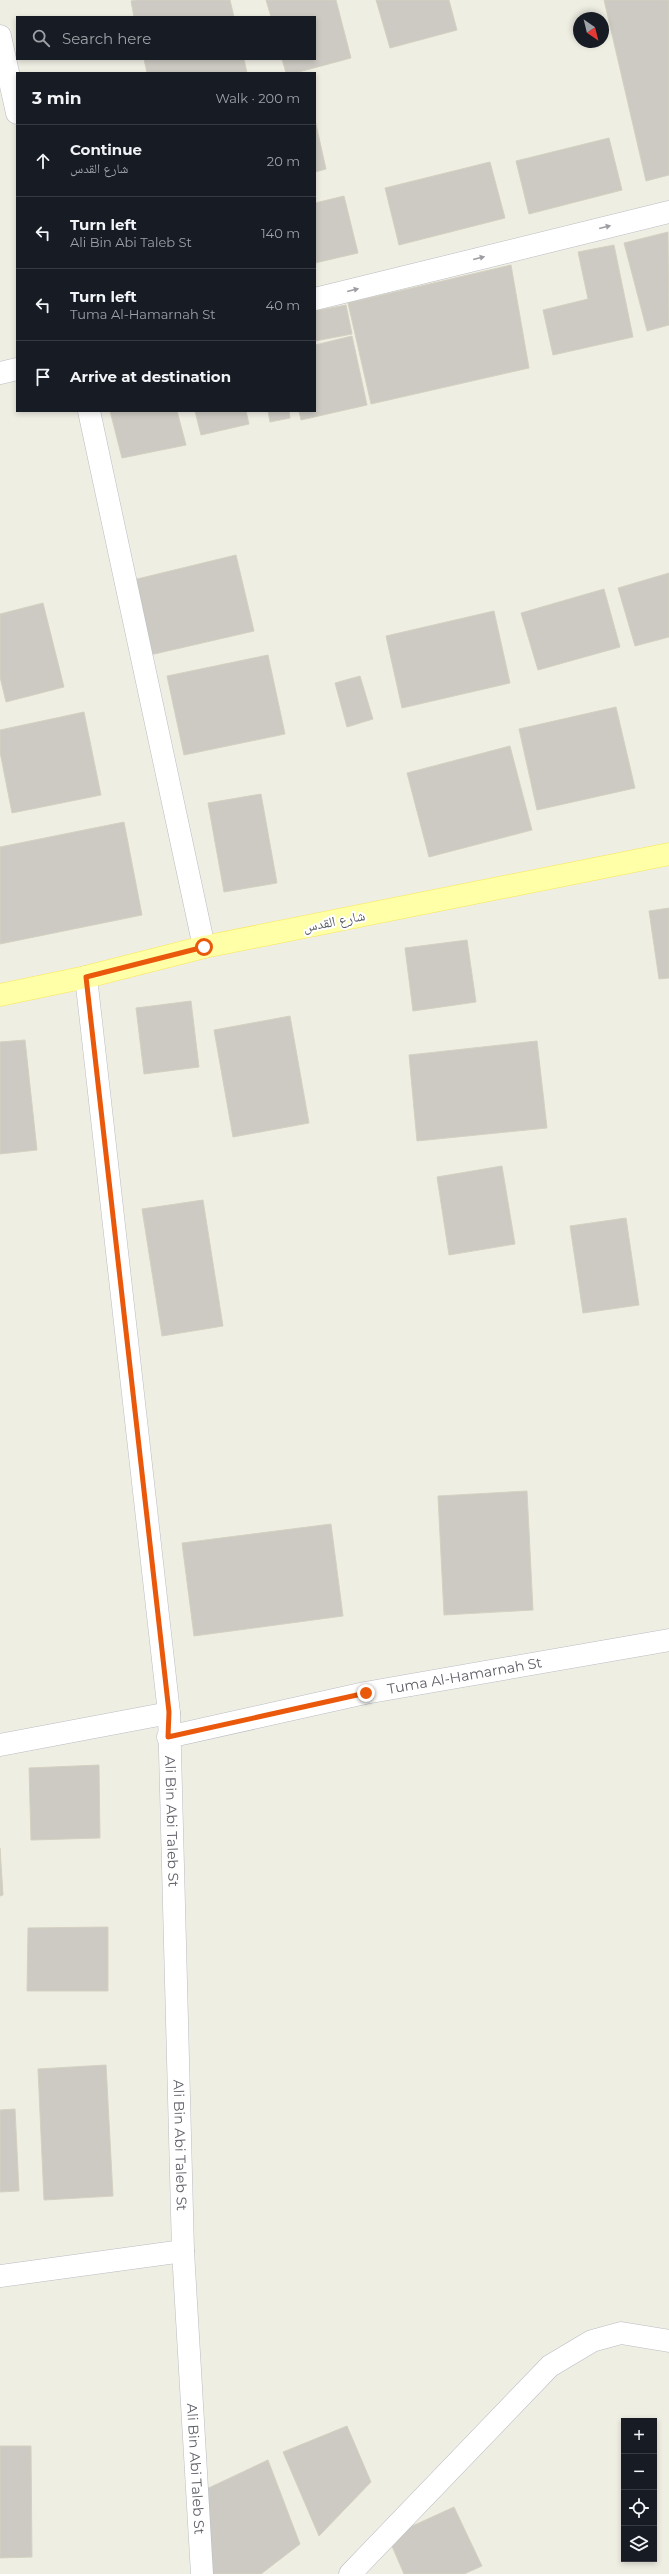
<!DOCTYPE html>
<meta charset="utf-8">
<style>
:root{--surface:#171b24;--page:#242831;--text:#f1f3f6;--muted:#9ea1a6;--line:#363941}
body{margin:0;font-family:Montserrat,"Noto Naskh Arabic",sans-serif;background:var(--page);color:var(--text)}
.controls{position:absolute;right:12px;bottom:12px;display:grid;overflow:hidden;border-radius:0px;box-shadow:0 2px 6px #0003}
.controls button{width:36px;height:36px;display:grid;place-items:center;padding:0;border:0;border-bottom:1px solid var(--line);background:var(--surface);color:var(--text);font:20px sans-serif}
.compass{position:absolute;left:573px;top:12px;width:36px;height:36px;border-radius:50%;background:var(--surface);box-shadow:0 2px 6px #0003;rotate:145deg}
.stop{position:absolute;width:12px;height:12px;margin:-9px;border:3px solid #ea580c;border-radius:50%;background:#fff}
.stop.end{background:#ea580c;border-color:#fff;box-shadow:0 1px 4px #0008}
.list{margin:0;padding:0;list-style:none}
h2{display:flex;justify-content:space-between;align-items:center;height:52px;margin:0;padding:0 16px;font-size:17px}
h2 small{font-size:13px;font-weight:400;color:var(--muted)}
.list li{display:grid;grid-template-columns:26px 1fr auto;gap:12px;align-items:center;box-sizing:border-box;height:72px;padding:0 16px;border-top:1px solid var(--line)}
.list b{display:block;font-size:15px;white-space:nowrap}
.list p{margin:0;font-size:13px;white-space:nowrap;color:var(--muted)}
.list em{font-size:13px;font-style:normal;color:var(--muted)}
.icon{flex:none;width:22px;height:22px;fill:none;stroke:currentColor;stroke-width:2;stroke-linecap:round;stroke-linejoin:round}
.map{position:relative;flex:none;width:669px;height:2574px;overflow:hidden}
.search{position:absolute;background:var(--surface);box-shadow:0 2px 6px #0003;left:16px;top:16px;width:300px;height:44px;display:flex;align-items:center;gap:10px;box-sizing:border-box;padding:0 14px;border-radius:0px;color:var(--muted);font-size:15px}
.panel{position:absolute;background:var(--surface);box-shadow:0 2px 6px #0003;left:16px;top:72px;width:300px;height:340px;border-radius:0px}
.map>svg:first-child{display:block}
</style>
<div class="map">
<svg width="669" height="2574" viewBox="0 0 669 2574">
<rect width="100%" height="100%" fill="#efeee3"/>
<path fill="#cccac2" stroke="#d4d1c1" d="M136 0H230L234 17H134L131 1Z
M266 0H336L351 58 295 73H286L282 59H315V17H271Z
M376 0H449L457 30 390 48Z
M604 0H669V175L646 181Z
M144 59H244L247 73H147Z
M315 120 326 169 315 172Z
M609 138 622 190 529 214 516 161Z
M490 162 505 218 399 245 385 188Z
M344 196 358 253 315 263V203Z
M668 232 669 325 647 331 624 243Z
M614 245 633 337 553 355 543 310 588 299 578 252Z
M511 265 529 368 371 404 348 303Z
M346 305 352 334 315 341V311Z
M352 336 367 405 301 420 299 411H315V345Z
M110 411H177L186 445 122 458Z
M195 411H246L249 424 201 435Z
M268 411H289L290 418 270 422Z
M236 555 254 631 150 655 133 580Z
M669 573V637L635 646 618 588Z
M604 589 620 647 538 670 521 613Z
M43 603 64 687 6 702 0 677V614Z
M494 611 510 683 402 708 386 636Z
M268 655 285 734 184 755 167 676Z
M360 676 373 719 347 727 335 683Z
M616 707 635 788 537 810 519 729Z
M84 712 101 795 12 813 0 752V730Z
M510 746 532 830 429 857 407 773Z
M261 794 277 883 224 892 208 803Z
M124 822 142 915 0 944V847Z
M669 908V978L659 979 649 911Z
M467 940 476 1002 413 1011 405 948Z
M191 1001 199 1067 144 1074 136 1008Z
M290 1016 309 1123 233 1137 214 1030Z
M25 1040 37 1150 0 1154V1042Z
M537 1041 547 1128 417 1141 409 1055Z
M502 1166 515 1244 449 1255 437 1177Z
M203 1200 223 1326 162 1336 142 1209Z
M626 1218 639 1305 583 1313 570 1226Z
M527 1491 533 1610 444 1615 438 1496Z
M331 1524 343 1616 194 1636 182 1543Z
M99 1765 100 1838 31 1840 29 1768Z
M0 1848 3 1895 0 1896Z
M108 1927V1991H27L28 1928Z
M106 2065 113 2196 44 2200 38 2069Z
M15 2109 19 2191 0 2192V2110Z
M347 2426 371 2482 319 2536 283 2452Z
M0 2446H31L32 2557 0 2558Z
M268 2460 300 2544 261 2574H210L200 2492Z
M454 2507 482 2566 464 2574H404L388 2537Z"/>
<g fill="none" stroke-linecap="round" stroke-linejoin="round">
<defs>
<g id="minor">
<path d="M0 36 17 113"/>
<path d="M315 299 669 212"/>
<path d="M0 373 17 369"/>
<path d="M89 411 204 947"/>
<path id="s1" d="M86 977 169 1713 183 2251 202 2574"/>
<path id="s2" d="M168 1737 365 1693 669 1640"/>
<path d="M0 1745 169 1713"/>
<path d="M0 2276 183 2251"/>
<path d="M350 2574 550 2366 592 2341 621 2333 669 2341"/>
</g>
<path id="primary" d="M0 995 86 977 204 947 669 854"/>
</defs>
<use href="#minor" stroke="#babcc3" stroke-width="23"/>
<use href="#primary" stroke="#fbe850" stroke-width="23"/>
<use href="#minor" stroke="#fff" stroke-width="22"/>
<use href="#primary" stroke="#feffa7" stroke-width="22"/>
</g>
<defs><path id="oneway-solid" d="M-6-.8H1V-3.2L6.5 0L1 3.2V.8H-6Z"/></defs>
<g fill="#9d9ea3">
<use href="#oneway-solid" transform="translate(605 227) rotate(-14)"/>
<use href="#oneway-solid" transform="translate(479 258) rotate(-14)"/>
<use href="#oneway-solid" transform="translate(353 290) rotate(-14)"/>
</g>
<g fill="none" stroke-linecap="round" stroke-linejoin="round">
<path stroke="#ea580c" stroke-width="5" d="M204 947 86 977 169 1712 168 1737 366 1693"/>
</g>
<g text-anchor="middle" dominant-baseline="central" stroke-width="4" stroke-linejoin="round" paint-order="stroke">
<g font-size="14" fill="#5b5d65" stroke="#fff">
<text transform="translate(334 921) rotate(-11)">شارع القدس</text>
<text stroke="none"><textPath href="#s2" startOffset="303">Tuma Al-Hamarnah St</textPath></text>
<text stroke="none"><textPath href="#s1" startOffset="849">Ali Bin Abi Taleb St</textPath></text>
<text stroke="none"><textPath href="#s1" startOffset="1173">Ali Bin Abi Taleb St</textPath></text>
<text stroke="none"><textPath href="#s1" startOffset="1497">Ali Bin Abi Taleb St</textPath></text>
</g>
</g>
</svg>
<div class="controls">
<button>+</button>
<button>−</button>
<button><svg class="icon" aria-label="locate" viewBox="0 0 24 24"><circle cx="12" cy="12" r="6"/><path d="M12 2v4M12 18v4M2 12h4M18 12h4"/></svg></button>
<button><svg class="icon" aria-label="layers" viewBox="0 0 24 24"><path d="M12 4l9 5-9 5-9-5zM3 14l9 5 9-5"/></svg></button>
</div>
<svg class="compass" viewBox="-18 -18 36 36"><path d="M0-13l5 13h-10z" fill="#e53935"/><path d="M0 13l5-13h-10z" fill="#9ea1a6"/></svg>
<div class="stop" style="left:204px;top:947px"></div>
<div class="stop end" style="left:366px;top:1693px"></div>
<div class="search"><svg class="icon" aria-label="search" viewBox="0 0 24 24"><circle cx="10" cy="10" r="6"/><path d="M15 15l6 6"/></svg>Search here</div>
<section class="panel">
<h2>3 min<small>Walk · 200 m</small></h2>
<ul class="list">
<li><svg class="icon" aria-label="ahead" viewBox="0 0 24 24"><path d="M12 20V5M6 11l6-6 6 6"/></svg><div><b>Continue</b><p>شارع القدس</p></div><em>20 m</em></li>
<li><svg class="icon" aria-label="left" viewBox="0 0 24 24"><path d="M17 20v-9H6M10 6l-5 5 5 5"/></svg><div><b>Turn left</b><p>Ali Bin Abi Taleb St</p></div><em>140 m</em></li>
<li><svg class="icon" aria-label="left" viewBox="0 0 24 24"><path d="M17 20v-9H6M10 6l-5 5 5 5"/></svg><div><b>Turn left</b><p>Tuma Al-Hamarnah St</p></div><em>40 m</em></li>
<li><svg class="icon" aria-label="arrive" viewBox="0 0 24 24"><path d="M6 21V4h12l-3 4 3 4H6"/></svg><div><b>Arrive at destination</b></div></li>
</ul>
</section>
</div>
